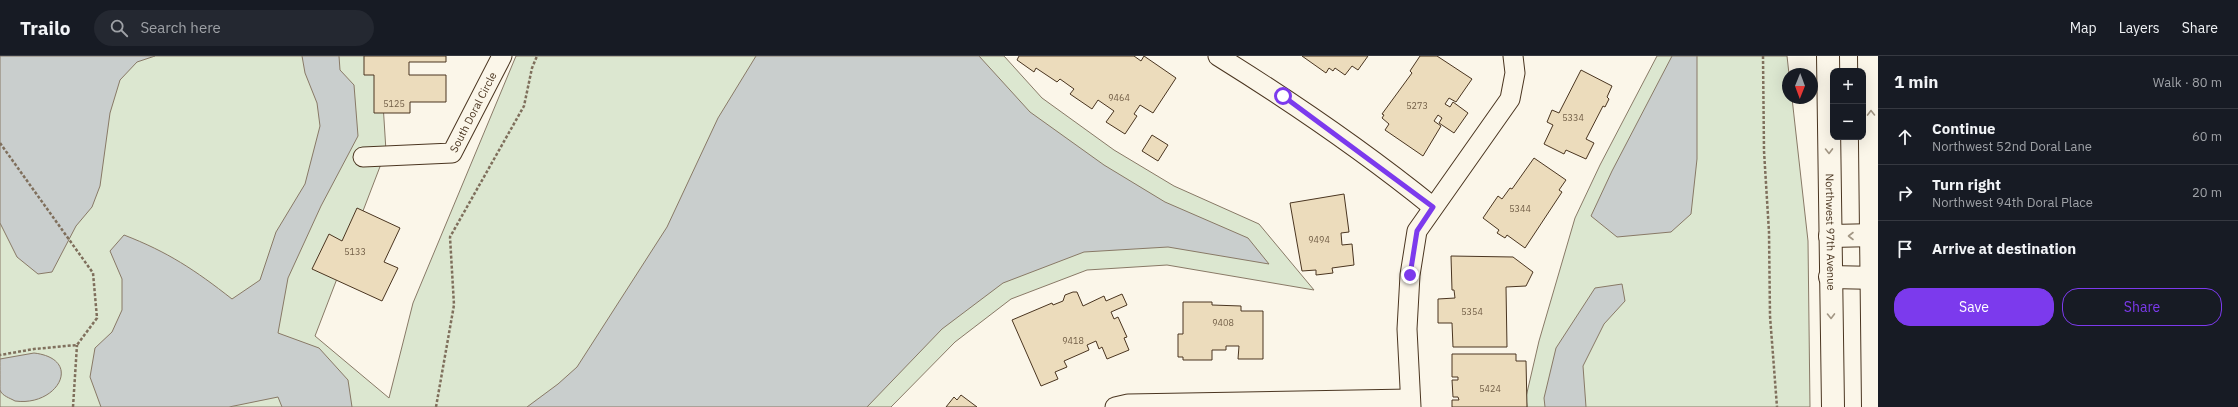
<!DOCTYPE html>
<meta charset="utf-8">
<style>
:root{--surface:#171b24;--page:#242831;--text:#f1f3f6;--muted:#9ea1a6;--line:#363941;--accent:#7c3aed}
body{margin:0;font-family:"IBM Plex Sans",sans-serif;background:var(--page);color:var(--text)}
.controls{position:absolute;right:12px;top:12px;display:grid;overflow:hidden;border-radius:8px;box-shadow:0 4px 16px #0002}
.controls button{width:36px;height:36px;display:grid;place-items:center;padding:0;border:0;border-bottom:1px solid var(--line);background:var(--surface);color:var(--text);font:20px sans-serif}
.compass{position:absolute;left:1782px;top:12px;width:36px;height:36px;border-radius:50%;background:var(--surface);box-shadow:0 4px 16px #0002;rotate:181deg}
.stop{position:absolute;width:12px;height:12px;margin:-9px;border:3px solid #7c3aed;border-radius:50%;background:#fff}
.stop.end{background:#7c3aed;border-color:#fff;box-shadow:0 1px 4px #0008}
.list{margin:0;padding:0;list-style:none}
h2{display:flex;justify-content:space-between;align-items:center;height:52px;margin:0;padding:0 16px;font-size:17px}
h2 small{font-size:13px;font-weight:400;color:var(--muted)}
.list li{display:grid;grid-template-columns:26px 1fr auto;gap:12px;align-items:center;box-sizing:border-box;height:56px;padding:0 16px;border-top:1px solid var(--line)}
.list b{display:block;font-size:15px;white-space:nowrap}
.list p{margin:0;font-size:13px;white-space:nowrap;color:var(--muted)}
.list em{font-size:13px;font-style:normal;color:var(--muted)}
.actions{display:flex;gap:8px;padding:12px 16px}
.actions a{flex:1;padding:9px 0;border:1px solid var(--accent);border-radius:16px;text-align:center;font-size:14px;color:var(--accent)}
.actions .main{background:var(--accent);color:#fff}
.icon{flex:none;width:22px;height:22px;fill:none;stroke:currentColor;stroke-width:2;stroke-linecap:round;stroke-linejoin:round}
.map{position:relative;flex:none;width:1878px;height:351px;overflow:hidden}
header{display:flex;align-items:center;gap:24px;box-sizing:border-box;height:56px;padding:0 20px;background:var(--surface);border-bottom:1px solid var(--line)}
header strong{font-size:19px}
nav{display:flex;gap:22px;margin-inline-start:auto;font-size:14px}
.search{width:280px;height:36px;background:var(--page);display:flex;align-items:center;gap:10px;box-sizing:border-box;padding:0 14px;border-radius:22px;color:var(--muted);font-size:15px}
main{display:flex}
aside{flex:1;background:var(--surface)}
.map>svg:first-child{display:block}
</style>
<header>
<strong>Trailo</strong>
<div class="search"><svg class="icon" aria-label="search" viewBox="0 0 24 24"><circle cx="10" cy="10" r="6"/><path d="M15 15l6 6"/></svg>Search here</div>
<nav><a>Map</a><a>Layers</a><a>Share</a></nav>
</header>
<main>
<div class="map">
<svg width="1878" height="351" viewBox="0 0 1878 351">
<rect width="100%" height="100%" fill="#fbf6e9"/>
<path fill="#dce7d0" stroke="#887966" d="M0 0H380L386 95 315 280 389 342 413 247 516 0H1004L1042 42 1114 94 1174 130 1259 168 1314 234 1167 209 1087 214 1011 243 955 286 891 351H0Z
M1657 0H1787L1789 18 1788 42H1792L1808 185 1810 351H1527L1526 341 1539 285 1575 162 1600 109Z"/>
<path fill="#c9cecd" stroke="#887966" d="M0 0H155L137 6 120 24 110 57 100 130 92 151 76 170 52 216 38 218 17 201 0 167Z
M302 0H339L340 14 354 29 358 80 321 150 288 222 278 277 319 292 348 324 352 351H282L278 341 229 351H101L90 321 95 292 112 276 122 254V223L110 195 124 179C168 196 195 214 232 243L260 224 276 176 305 128 320 70 317 47 305 17Z
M756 0H979L1030 56 1104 109 1165 146 1248 182 1269 208 1168 191 1084 196 1003 227 942 273 867 351H527L558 328 577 311 667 171 718 62Z
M1672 0H1697V103L1691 158 1671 176 1617 181 1591 160 1612 115Z
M1622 228 1625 245 1604 268 1583 310 1586 351H1545L1544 342 1556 292 1595 232Z
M34 297C84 303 58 351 15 345 10 342 2 340 0 334 0 326 0 312 0 303Z"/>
<path fill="#ecdcbc" stroke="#4a3520" d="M364 0H446V6H409V19H446V46H410V57H374V19H364Z
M1019 0H1134L1141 5 1144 0 1176 22 1153 57 1140 49 1134 58 1137 60 1125 78 1106 66 1114 55 1098 44 1092 53 1070 38 1074 33 1060 23 1057 26 1036 12 1034 16 1017 4Z
M1302 0H1368L1358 14 1352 10 1345 19 1335 12 1333 15 1329 12 1326 17Z
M1420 0H1437L1472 23 1456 46 1449 42 1445 48 1450 51 1453 46 1468 57 1454 77 1439 67 1442 62 1438 59 1434 65 1441 70 1423 100 1385 74 1389 68 1382 62 1384 59 1382 58 1412 17 1410 15Z
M1581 14 1612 30 1607 41 1609 43 1605 51 1603 50 1586 83 1594 87 1586 103 1566 94 1564 98 1544 88 1553 69 1547 66 1552 54 1559 57Z
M1152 79 1168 89 1158 105 1142 95Z
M1534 102 1566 124 1559 134 1562 136 1525 192 1507 179 1505 182 1497 177 1499 174 1483 162 1498 140 1502 143 1510 132 1512 133Z
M1344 138 1349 176 1341 177 1342 189 1352 188 1354 209 1332 212 1333 217 1316 219V214L1302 215 1290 147Z
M357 152 400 172 384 206 398 212 382 245 312 213 329 178 342 185Z
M1451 200 1513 201 1533 216 1526 230 1506 231 1507 291H1453L1452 267H1438V243L1455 242 1454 234H1452Z
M1073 236H1077L1083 250 1104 240 1106 245 1122 238 1127 249 1111 256 1114 263 1118 261 1127 281 1124 282 1129 294 1107 303 1102 291 1099 293 1096 285 1087 289 1089 294 1064 305 1067 311 1055 316 1058 323 1041 330 1012 264 1052 247 1053 249 1063 245 1065 239Z
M1183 246H1212V249L1241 250V255H1263V303H1238L1239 290H1226V294H1212V304H1183V301H1178V278H1183Z
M1452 298H1516V305H1526L1527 351H1452V344H1459L1458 341H1453L1452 324H1458V321H1452Z
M961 339 977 351H946L954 341 957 344Z"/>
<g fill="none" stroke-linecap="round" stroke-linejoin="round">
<defs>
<g id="street">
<path d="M1218 0C1292 46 1365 96 1433 151"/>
<path id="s1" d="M363 101 452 97 502 0"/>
<path d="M1115 351 1128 348 1410 343"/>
<path d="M1411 351 1407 273 1410 219 1417 175 1510 43 1515 17 1513 0"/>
</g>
<g id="secondary">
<path id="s2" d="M1828 0 1833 351"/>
<path d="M1869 0 1873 351"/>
<path d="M1830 180 1878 179"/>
<path d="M1830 221 1878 222"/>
</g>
</defs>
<use href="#street" stroke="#4a3520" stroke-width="21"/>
<use href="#secondary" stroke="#4a3520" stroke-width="24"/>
<path stroke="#7f6f5c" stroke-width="2.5" stroke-dasharray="3 2" stroke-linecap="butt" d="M1763 0 1764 95 1769 176 1770 260 1777 351
M0 87 93 217 97 262 77 289 34 293 0 299
M73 351 77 289
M436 351 454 249 450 181 524 50 532 12 537 0"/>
<use href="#street" stroke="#fbf6e9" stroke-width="19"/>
<use href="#secondary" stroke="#fbf6e9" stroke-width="22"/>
</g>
<defs><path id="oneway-chevron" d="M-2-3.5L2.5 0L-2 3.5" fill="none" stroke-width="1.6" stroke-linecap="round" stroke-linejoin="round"/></defs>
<g stroke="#a29684">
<use href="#oneway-chevron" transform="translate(1871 57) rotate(-91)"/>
<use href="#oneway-chevron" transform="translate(1829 95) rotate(89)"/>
<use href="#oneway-chevron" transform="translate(1851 180) rotate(-180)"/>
<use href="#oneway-chevron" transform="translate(1831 260) rotate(89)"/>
</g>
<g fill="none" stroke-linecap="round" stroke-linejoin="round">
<path stroke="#7c3aed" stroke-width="5" d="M1283 40 1433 151 1417 175 1410 219"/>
</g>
<g text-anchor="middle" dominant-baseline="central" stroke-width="3" stroke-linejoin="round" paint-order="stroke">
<g font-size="9" fill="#725f47">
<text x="1119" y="41">9464</text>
<text x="394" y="47">5125</text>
<text x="1417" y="49">5273</text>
<text x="1573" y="61">5334</text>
<text x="1520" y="152">5344</text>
<text x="1319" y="183">9494</text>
<text x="355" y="195">5133</text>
<text x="1472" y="255">5354</text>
<text x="1223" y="266">9408</text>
<text x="1073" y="284">9418</text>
<text x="1490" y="332">5424</text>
</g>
<g font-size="11" fill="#4a3520" stroke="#fbf6e9">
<text stroke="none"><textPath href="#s1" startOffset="135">South Doral Circle</textPath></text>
<text stroke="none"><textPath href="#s2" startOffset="176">Northwest 97th Avenue</textPath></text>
</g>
</g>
</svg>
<div class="controls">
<button>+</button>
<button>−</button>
</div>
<svg class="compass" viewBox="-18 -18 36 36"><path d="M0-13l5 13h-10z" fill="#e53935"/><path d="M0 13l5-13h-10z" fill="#9ea1a6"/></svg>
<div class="stop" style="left:1283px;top:40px"></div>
<div class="stop end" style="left:1410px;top:219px"></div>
</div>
<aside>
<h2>1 min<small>Walk · 80 m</small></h2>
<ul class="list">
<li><svg class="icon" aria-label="ahead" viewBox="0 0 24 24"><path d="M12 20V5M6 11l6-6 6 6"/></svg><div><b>Continue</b><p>Northwest 52nd Doral Lane</p></div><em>60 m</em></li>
<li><svg class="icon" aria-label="right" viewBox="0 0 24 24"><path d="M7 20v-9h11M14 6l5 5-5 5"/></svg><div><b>Turn right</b><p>Northwest 94th Doral Place</p></div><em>20 m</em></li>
<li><svg class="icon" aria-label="arrive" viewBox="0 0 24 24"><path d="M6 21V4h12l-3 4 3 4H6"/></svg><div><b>Arrive at destination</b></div></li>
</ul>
<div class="actions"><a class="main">Save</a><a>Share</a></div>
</aside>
</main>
